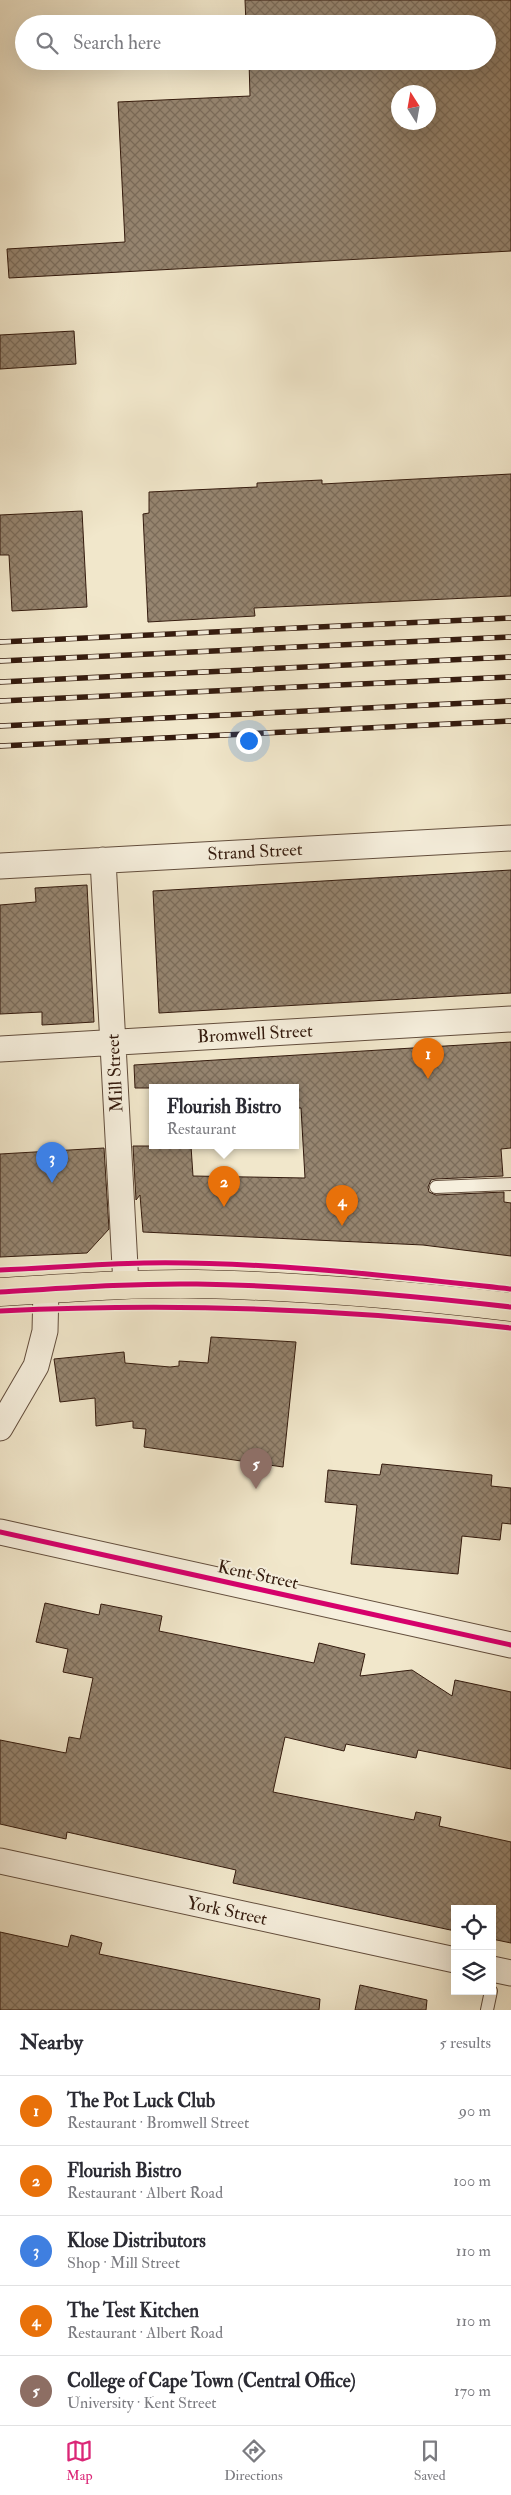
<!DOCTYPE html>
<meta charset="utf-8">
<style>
:root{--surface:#fff;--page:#f2f2f3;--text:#2b2b33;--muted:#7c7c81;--line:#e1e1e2;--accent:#db2777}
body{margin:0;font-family:"IM FELL Double Pica",serif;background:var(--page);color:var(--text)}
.controls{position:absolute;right:15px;bottom:15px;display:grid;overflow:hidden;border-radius:0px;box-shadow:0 5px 20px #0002}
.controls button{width:45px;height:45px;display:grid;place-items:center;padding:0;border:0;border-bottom:1px solid var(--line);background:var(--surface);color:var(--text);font:25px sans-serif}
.compass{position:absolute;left:391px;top:85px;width:45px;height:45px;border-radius:50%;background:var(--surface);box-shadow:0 5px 20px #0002;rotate:349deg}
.you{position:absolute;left:248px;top:740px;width:18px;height:18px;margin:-12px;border:4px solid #fff;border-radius:50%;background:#1a73e8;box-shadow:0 0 0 8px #1a73e833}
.badge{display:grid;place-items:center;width:32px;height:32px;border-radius:50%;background:var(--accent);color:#fff;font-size:16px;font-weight:700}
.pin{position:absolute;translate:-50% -41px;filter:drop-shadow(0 1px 2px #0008)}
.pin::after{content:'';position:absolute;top:26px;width:18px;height:15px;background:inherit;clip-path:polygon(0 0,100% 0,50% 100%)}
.popup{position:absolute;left:149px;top:1084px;width:150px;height:65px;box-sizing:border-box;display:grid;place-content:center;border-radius:0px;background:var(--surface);filter:drop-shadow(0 1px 4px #0005);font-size:16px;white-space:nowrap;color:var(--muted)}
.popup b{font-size:19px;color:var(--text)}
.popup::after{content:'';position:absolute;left:50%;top:100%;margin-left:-10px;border:10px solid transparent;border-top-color:var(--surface)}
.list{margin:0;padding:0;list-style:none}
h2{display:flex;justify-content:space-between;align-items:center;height:65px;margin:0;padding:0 20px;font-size:21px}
h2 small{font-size:16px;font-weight:400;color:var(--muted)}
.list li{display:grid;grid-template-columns:32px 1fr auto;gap:15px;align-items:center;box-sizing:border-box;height:70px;padding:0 20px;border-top:1px solid var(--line)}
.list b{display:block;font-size:19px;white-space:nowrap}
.list p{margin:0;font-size:16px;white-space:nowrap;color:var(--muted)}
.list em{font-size:16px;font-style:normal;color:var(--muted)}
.icon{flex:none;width:28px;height:28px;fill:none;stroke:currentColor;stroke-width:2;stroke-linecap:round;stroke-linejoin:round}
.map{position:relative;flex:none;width:511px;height:2010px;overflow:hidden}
.search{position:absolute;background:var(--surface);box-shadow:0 5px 20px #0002;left:15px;right:15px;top:15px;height:55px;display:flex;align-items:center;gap:12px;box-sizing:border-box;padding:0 18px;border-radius:28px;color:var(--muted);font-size:19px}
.sheet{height:415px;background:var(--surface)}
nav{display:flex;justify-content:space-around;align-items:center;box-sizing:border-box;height:70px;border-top:1px solid var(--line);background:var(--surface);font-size:14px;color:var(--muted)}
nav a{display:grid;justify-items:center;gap:2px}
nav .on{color:var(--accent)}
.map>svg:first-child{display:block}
</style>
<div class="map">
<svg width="511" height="2010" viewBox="0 0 511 2010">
<defs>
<pattern id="building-cross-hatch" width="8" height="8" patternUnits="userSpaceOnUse" patternTransform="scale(1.25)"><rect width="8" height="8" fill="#968570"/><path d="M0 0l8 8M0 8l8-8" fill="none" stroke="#7b6c5a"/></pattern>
</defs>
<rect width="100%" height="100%" fill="#f1e7cb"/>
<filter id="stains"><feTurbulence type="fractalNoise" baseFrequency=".004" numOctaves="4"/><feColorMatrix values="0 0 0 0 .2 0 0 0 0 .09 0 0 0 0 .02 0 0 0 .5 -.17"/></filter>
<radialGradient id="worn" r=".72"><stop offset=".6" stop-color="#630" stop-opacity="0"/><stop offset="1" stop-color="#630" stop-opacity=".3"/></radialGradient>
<path fill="url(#building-cross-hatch)" stroke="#341b0e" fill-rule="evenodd" d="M245 0H511V251L9 278 7 249 125 242 118 102 250 96 249 61H487V24H246ZM398 92H428V122H398Z
M74 331 76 364 0 369V335Z
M511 474V596L254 608 255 616 148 622 143 514 149 513V492L257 487V483L322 480V484Z
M82 511 87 607 12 611 9 555H0V515Z
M511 870V993L159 1013 153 891Z
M87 885 94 1022 42 1025V1012L0 1014V905L36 902 35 888Z
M511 1042V1148L501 1149 503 1176 436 1179 431 1180 428 1187 429 1192 436 1195 504 1192V1202L511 1203V1256L423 1245 143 1232 140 1195 136 1200 133 1146H191L193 1176 305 1178 301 1108H295V1088H135L134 1065Z
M104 1148 109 1229 87 1253 0 1257V1154Z
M211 1337 296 1342 283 1467 144 1447 146 1429 133 1428V1421L96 1426 95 1398 60 1402 54 1359 124 1352 125 1363 170 1367 179 1366V1361L208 1363Z
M382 1464 492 1475 491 1486 511 1488V1524L502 1523 500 1540 462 1536 458 1574 351 1564 357 1505 325 1502 328 1470 380 1475Z
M45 1603 99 1615 101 1604 162 1616 159 1631 314 1663 319 1643 365 1654 360 1676 412 1670 452 1696 455 1680 511 1692V1769L418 1750 416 1758 346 1744 344 1751 285 1737 273 1792 414 1820 416 1812 441 1817 439 1826 511 1842V1943L492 1939V1909H455V1931L233 1883 236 1870 214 1865 67 1832 66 1839 0 1824V1740L66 1753 69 1737 80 1739 93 1678 63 1672 68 1649 36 1642Z
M0 1932 68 1947 71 1935 102 1943 99 1954 320 1999 319 2010H0Z
M360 1985 427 2000 426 2010H355Z"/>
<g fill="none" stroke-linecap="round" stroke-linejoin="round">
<defs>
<path id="service" d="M436 1187 511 1184
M487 2010 491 1991"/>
<path id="minor" d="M103 860 126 1285
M0 866 511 838
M0 1049 511 1019
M0 1428 36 1366 45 1331 46 1289
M0 1532 511 1645
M0 1861 455 1960
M492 1969 511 1973"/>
<path id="primary" d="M0 1292C66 1288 131 1283 197 1284 302 1286 407 1295 511 1307"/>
</defs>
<use href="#service" stroke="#634e3d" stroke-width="14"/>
<use href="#minor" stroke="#634e3d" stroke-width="27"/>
<use href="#primary" stroke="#341b0e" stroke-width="29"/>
<use href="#service" stroke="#f6efdd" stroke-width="12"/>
<use href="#minor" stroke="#f6efdd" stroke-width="25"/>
<use href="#primary" stroke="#f1e7cb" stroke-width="28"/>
<defs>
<path id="rail" d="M0 642 511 618
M0 661 511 637
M0 682 511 657
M0 701 511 677
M0 726 511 701
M0 746 511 721"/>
</defs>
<use href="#rail" stroke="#341b0e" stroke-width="5.5"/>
<use href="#rail" stroke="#f6efdd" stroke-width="4" stroke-dasharray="11" stroke-linecap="butt"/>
<defs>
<path id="cycleway" d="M0 1270C48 1268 96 1264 144 1263 265 1261 391 1276 511 1289
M0 1292C66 1288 131 1283 197 1284 302 1286 407 1295 511 1307
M0 1311C170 1303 341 1308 511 1328
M0 1532 511 1645"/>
</defs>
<use href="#cycleway" stroke="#f6efdd" stroke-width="8"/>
<use href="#cycleway" stroke="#d6006c" stroke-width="5"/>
</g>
<g text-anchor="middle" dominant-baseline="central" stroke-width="4" stroke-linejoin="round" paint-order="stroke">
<g font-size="18" fill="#341b0e" stroke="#f6efdd">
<text transform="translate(255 852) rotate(-3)">Strand Street</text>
<text transform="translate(255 1034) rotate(-3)">Bromwell Street</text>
<text transform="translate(115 1073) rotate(-93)">Mill Street</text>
<text transform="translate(258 1575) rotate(12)">Kent Street</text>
<text transform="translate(227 1911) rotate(12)">York Street</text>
</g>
</g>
<rect width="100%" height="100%" filter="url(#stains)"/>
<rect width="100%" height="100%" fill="url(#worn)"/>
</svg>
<div class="controls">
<button><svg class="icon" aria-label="locate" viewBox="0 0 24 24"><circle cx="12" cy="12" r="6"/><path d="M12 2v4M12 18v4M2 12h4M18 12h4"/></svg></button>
<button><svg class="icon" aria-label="layers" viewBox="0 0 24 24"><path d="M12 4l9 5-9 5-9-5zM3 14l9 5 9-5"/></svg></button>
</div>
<svg class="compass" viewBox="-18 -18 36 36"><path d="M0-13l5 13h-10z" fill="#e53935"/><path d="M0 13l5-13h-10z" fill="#7c7c81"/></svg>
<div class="you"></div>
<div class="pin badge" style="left:428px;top:1079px;background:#e8710a">1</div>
<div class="pin badge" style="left:224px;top:1207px;background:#e8710a">2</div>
<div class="popup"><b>Flourish Bistro</b>Restaurant</div>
<div class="pin badge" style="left:52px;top:1183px;background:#3f7fe0">3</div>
<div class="pin badge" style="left:342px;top:1226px;background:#e8710a">4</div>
<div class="pin badge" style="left:256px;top:1489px;background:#8d6e63">5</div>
<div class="search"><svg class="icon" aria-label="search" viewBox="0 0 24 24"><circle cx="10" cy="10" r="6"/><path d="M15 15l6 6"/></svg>Search here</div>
</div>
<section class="sheet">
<h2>Nearby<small>5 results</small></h2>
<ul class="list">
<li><span class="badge" style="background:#e8710a">1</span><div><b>The Pot Luck Club</b><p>Restaurant · Bromwell Street</p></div><em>90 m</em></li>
<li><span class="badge" style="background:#e8710a">2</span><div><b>Flourish Bistro</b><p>Restaurant · Albert Road</p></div><em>100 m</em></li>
<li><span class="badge" style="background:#3f7fe0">3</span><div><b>Klose Distributors</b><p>Shop · Mill Street</p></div><em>110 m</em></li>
<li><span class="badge" style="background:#e8710a">4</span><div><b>The Test Kitchen</b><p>Restaurant · Albert Road</p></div><em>110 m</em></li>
<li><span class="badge" style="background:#8d6e63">5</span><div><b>College of Cape Town (Central Office)</b><p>University · Kent Street</p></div><em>170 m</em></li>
</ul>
</section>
<nav>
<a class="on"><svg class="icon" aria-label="map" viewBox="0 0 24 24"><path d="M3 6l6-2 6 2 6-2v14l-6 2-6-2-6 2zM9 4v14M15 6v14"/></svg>Map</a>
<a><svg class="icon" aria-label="directions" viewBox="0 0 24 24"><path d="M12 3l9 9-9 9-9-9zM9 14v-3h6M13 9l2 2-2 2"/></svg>Directions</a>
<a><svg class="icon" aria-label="saved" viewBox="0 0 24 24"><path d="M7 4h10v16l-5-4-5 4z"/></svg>Saved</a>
</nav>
